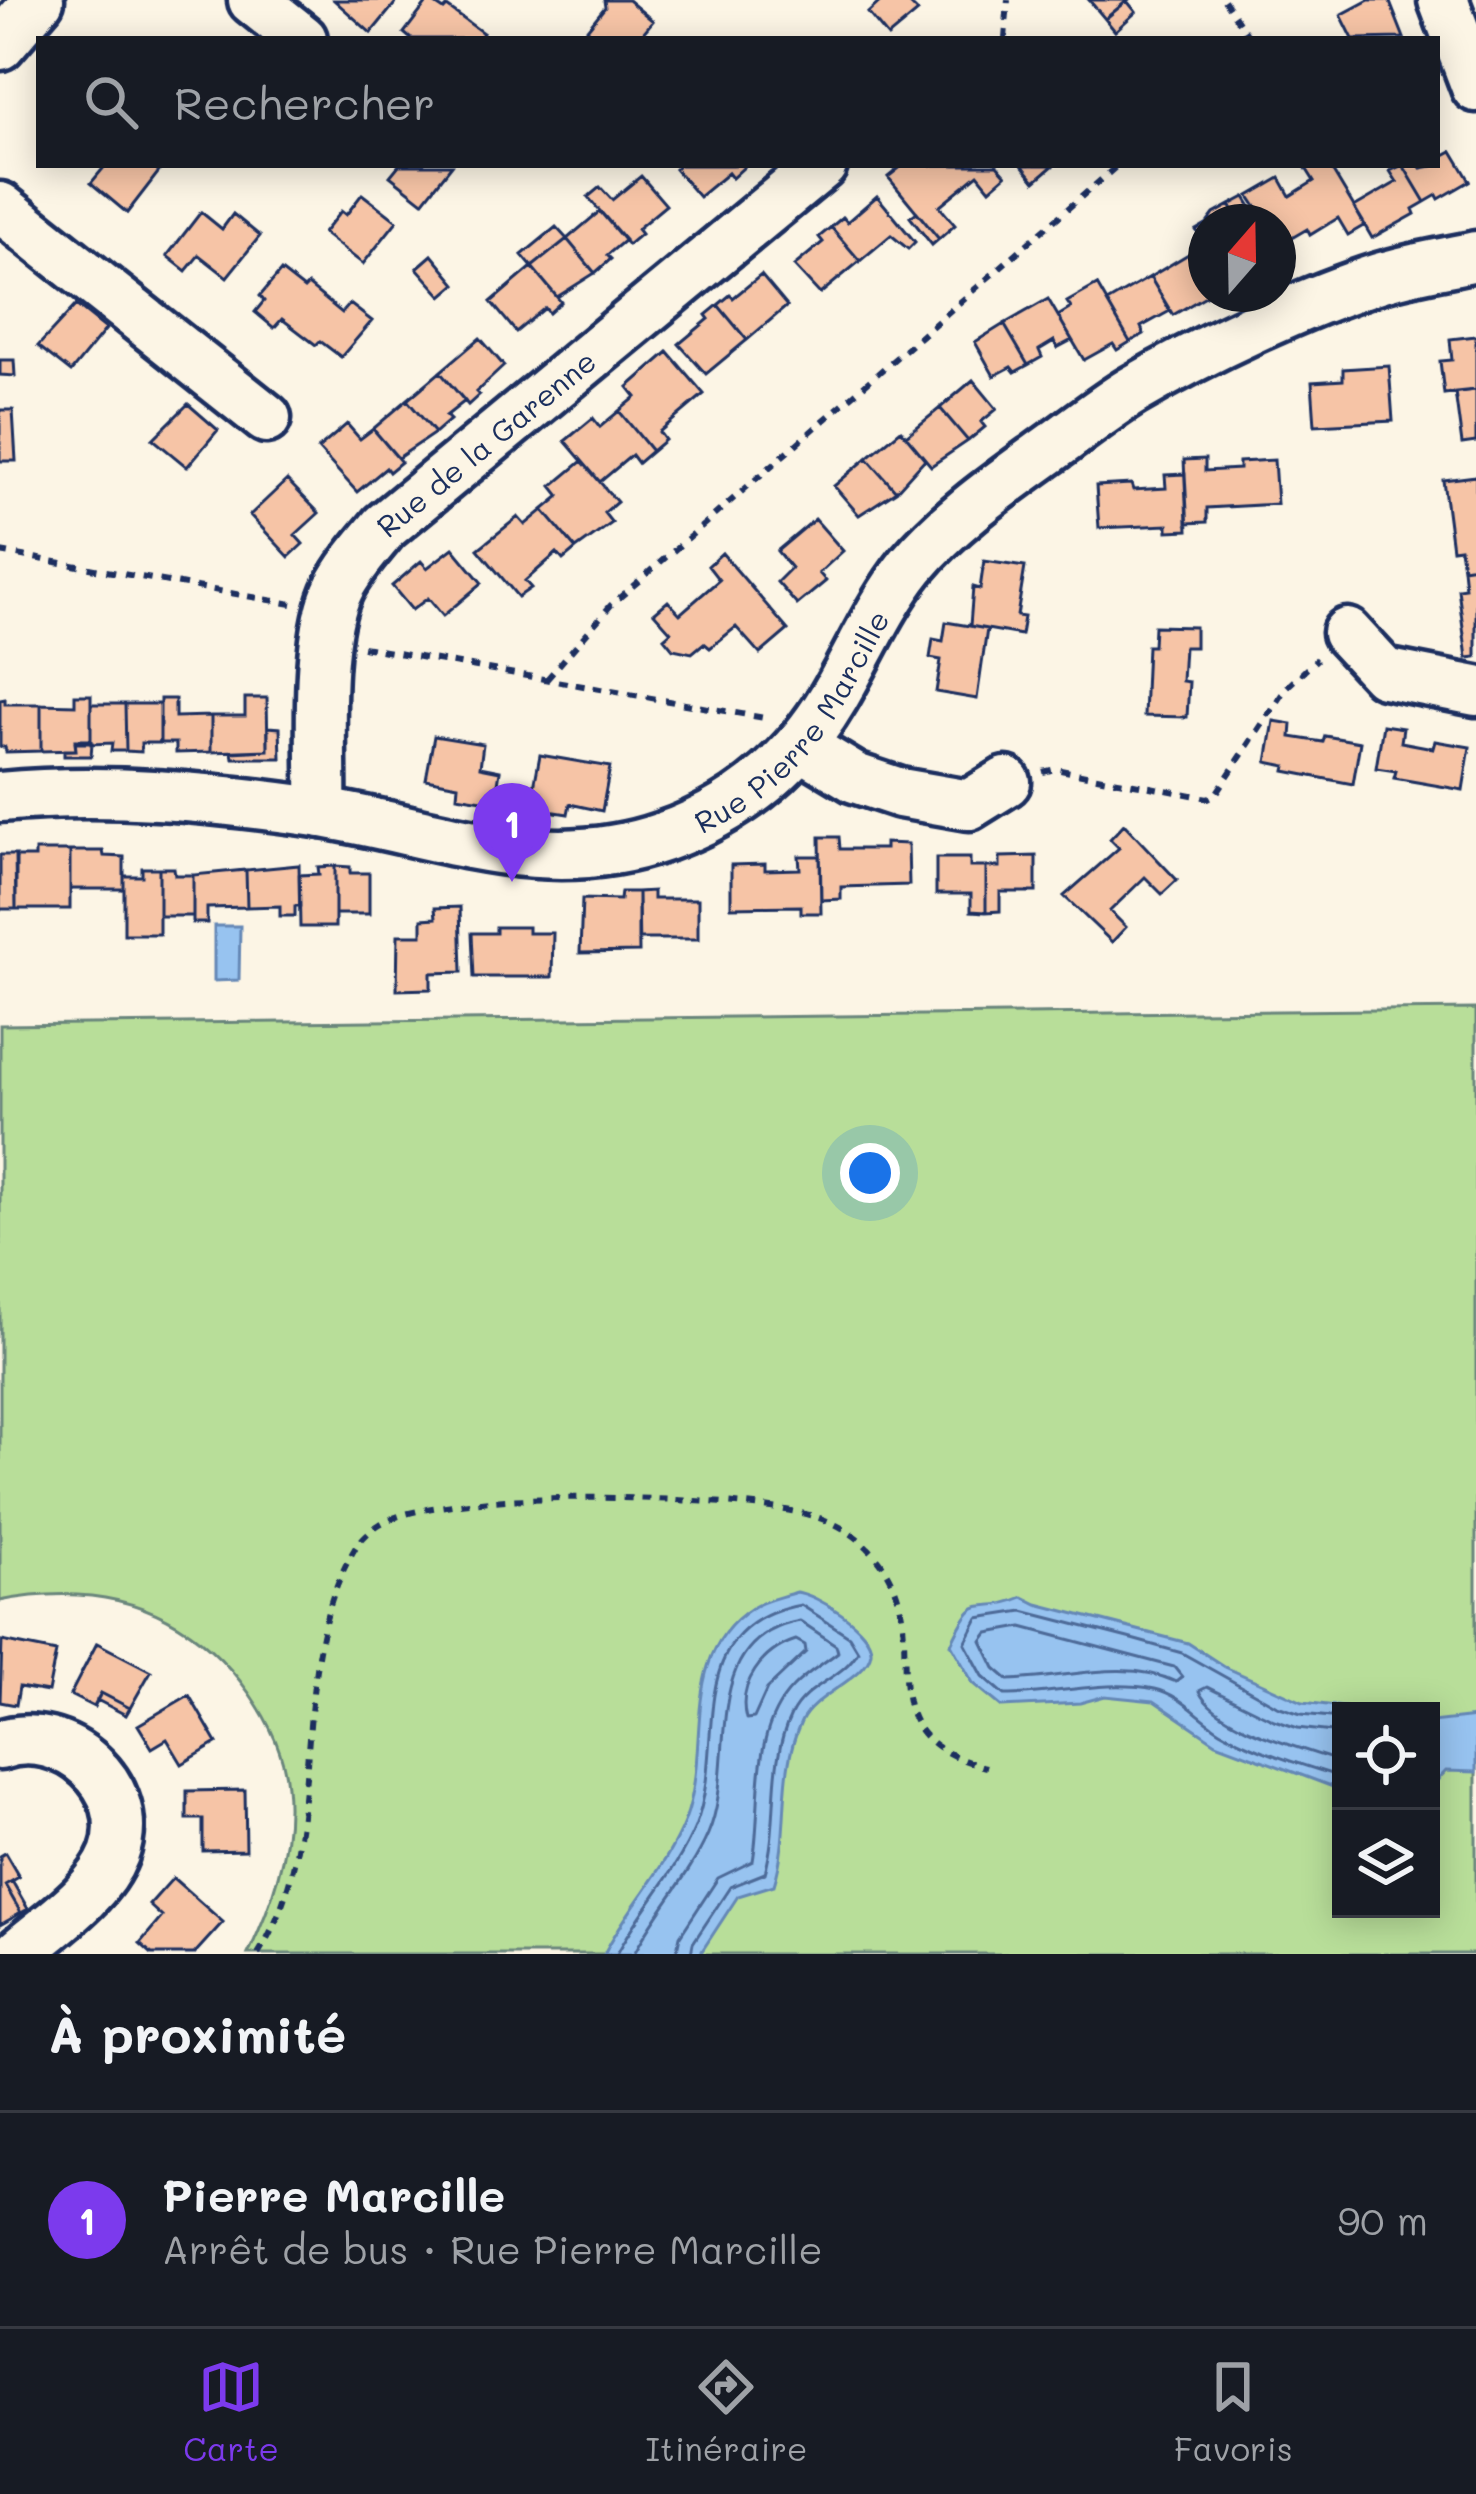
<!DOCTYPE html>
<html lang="fr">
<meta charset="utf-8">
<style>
:root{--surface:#171b24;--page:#20242c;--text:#f1f3f6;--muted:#9ea1a6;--line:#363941;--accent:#7c3aed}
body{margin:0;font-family:Mali,sans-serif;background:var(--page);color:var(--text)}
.controls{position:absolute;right:36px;bottom:36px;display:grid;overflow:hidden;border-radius:0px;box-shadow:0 6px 30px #0003}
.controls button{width:108px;height:108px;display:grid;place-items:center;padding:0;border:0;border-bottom:3px solid var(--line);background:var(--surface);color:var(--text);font:60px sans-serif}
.compass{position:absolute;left:1188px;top:204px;width:108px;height:108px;border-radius:50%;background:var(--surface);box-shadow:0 6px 30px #0003;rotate:20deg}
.you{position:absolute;left:870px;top:1173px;width:42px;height:42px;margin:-30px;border:9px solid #fff;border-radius:50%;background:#1a73e8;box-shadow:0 0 0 18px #1a73e833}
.badge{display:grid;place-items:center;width:78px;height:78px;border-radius:50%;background:var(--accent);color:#fff;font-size:39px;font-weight:700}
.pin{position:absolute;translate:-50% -99px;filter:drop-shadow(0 3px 6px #0008)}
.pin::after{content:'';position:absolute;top:63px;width:42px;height:36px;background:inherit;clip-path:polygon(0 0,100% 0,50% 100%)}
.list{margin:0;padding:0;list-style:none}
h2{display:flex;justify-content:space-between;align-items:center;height:156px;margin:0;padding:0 48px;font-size:51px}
h2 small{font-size:39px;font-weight:400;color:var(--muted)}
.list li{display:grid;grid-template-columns:78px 1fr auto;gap:36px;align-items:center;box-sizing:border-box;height:216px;padding:0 48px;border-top:3px solid var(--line)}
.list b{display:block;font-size:45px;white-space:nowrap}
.list p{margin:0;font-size:39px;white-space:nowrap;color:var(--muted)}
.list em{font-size:39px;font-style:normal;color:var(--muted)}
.icon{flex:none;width:66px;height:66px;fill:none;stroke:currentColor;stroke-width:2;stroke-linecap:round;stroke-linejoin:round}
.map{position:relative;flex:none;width:1476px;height:1954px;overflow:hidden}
.search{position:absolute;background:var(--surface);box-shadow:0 6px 30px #0003;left:36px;right:36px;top:36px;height:132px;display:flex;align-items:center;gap:30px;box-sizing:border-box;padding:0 42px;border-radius:0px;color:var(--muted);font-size:45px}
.sheet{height:372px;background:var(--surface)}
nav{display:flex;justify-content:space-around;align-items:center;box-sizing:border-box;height:168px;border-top:3px solid var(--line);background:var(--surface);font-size:33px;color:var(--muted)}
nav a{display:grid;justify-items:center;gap:6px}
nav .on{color:var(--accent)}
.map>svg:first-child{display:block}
</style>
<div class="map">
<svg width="1476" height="1954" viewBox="0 0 1476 1954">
<rect width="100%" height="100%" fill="#fcf5e5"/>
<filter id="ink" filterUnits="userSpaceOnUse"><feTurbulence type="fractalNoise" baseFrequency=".00833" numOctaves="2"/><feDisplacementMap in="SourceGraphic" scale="24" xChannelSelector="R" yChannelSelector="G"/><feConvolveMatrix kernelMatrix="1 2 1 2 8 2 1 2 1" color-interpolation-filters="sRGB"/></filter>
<g filter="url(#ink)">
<path fill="#b8de99" stroke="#6a867c" stroke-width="3" fill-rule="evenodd" d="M1476 1009V1954H248C273 1903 293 1843 287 1786 284 1753 268 1720 249 1693 188 1607 102 1581 0 1601V1025ZM1341 1711H1431V1909H1341Z"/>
<path fill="#97c3f0" stroke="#6588b6" stroke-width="3" d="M214 926H240L239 980 214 981Z
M796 1592C816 1594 873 1629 871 1652 868 1678 814 1694 801 1722 777 1774 791 1832 774 1885L738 1896 700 1954H604C627 1908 666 1869 685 1820 712 1748 677 1657 752 1608 764 1600 782 1597 796 1592Z
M1023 1597 1037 1604 1188 1643 1225 1667 1303 1702 1376 1711H1341V1790L1216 1743 1154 1701 1105 1696 1080 1703 1002 1707 973 1683 951 1644C979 1585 975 1618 1023 1597Z
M1476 1717V1772L1446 1771 1431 1787V1722Z"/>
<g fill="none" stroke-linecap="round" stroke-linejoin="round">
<path stroke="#4d6a98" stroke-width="3" d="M1022 1627 1174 1667 1182 1677 1176 1682C1125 1658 1064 1679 1009 1680L995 1668 982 1641 988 1633Z
M796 1640 805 1645 806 1652 767 1689 754 1718 746 1719C737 1684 762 1651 796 1640Z
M1341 1718 1301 1714 1277 1706 1182 1653 1128 1638 1023 1611 978 1618 965 1643 983 1676 1005 1695C1055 1695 1105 1679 1155 1689 1183 1695 1202 1722 1226 1734 1262 1753 1302 1765 1341 1777
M1341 1733 1298 1728 1274 1720 1207 1687 1199 1691C1215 1727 1304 1749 1341 1762
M617 1954C640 1910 676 1873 695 1827 728 1745 678 1627 801 1605L849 1636 858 1651C844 1678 805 1685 791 1715 767 1765 780 1821 765 1873L730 1887 693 1943 691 1954
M634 1954C655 1912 689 1878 708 1834 739 1763 695 1640 800 1621L836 1645 838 1652C823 1664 806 1673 793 1687 749 1732 763 1805 753 1861L718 1878 680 1936 676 1954"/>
</g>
<path fill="#f6c4a6" stroke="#1b2f5e" stroke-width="3" d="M334 0H398L371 33Z
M429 0 444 10 447 7 483 33 479 39H411L404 33Z
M604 0H628L653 21 638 39H579L605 7Z
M918 0 911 5 918 12 888 37 868 13 882 0Z
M1089 0H1128L1105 19Z
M1369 0H1389L1404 38 1353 39 1341 15Z
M1127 1 1136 12 1115 31 1105 19Z
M1452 151 1470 181 1439 199 1437 195 1425 202 1403 165H1419L1421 168 1437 165V159Z
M106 165H156L161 169 127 213 91 183Z
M399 165H452L423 202 390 176Z
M679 165H742L744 167 732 178 728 173 699 197 675 169Z
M903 165H997L1006 175 990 189 978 174 939 206 955 225 939 239 888 177Z
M1022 165H1054L1035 181Z
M1304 165H1329L1365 225 1348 235 1338 218 1310 235 1307 229 1278 246V222H1240L1230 205 1245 197 1256 215 1260 213 1249 196 1280 178 1290 196 1314 181Z
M1403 165 1425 202 1413 209 1415 214 1372 238 1354 207 1397 182 1390 171Z
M641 176 666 205 637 229 641 234 628 245 588 197 600 187 612 200Z
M362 194 397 221 363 264 323 233 341 211 346 215Z
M877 196 915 242 908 249 891 235 860 261 831 227 843 217 847 222Z
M1230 205 1240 222H1208L1214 214Z
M600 211 625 240 607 255 611 259 595 273 567 239Z
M201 212 222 229 233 214 260 236 227 277 199 255 186 271 167 256Z
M917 212 939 239 932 245 910 217Z
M1206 224 1209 294 1173 315 1150 277 1205 244 1196 230Z
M556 227 567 239 532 267 522 255Z
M831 227 860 261 820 294 794 266 823 242 819 237Z
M567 239 595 273 557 297 532 267Z
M432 255 456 284 442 296 417 268Z
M532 267 561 302 549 313 545 308 516 332 491 302Z
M281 271 304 289 308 285 342 313 350 304 372 321 341 357 320 341 316 345 282 319 274 328 255 312 264 301 260 296Z
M761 275 787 306 747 340 718 305 730 295 733 298Z
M1150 277 1170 311 1141 327 1144 334 1130 342 1107 302Z
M1097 285 1130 342 1117 350 1113 344 1084 360 1058 316 1071 308 1067 302Z
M1048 299 1072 340 1057 348 1054 341 1039 350 1042 357 1028 365 1004 324Z
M76 305 106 329 71 372 38 346Z
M718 305 747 340 706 374 679 344 709 319 706 315Z
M1004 324 1028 365 1015 372 1011 367 994 376 975 342Z
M1476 336V390L1444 394 1440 361 1452 360 1450 339Z
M480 338 504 366 476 392 479 395 468 405 440 372Z
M668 352 704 394 659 432 665 440 652 451 619 411 636 397 628 387Z
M0 360H14L15 376 0 375Z
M1389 366 1393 421 1315 425 1312 382 1343 380V369Z
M440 372 465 401 446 416 450 420 435 433 407 400Z
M973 380 997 409 981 422 985 427 968 441 940 408Z
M1476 390V442L1462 444 1455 392Z
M407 400 435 433 398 458 373 429Z
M188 404 218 430 187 467 153 439Z
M940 408 968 441 931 466 906 436Z
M0 410H13L16 461H0Z
M619 411 652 451 638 463 632 455 600 482 565 441 593 418 600 427Z
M347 424 360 439 373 429 401 462 389 472 386 468 357 492 318 449Z
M901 430 925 459 896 491 867 458Z
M867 458 896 491 859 515 834 486Z
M1205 459V471L1239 469V462L1274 460 1277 504 1207 508V522L1187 523 1184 460Z
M582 461 617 502 604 513 612 523 576 549 543 510 560 496 552 486Z
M1185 474 1188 530 1168 531V525L1099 528 1096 486 1131 484 1133 490 1166 488 1165 475Z
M1476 476V566L1463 568 1460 548 1452 549 1443 480Z
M287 480 319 513 295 535 303 544 289 557 250 515Z
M543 510 576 549 563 560 557 553 525 581 531 588 518 597 478 549 518 517 525 525Z
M815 519 843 551 819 573 826 581 797 605 777 582 791 568 777 551Z
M453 548 482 583 443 616 428 598 412 610 392 586 421 561 427 568Z
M722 553 788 630 760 654 736 627 710 648 704 643 692 653 673 649 664 638 671 632 654 613 668 601 680 614 719 580 708 566Z
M984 561 1025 567 1017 616 1024 617 1021 635 970 626 973 587 980 589Z
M1476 566V657L1467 658 1458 589 1465 588 1463 568Z
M946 622 987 629 977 699 936 692 941 660 930 658 933 639 943 641Z
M1154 626 1195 627V647H1184L1182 681 1189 682 1187 717 1144 716 1147 646H1153Z
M75 695H91V740H75L76 750 41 751V704L75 705Z
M245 698H267L268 750 211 752V716H245Z
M5 699V704H41V751L6 752 5 747H0V700Z
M160 699H175V717L211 716V752L176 753V743H160Z
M91 704H125L126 751H111L112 743 91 744Z
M125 704H160V743H141V752L126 751Z
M1274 721 1292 724 1291 737 1323 742 1325 736 1360 742 1353 784 1285 771 1286 766 1267 762Z
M1383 725 1403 728 1401 742 1433 748 1435 741 1470 747 1463 790 1394 778 1396 771 1376 768Z
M268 727 280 728 281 758H233L232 752 268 750Z
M434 736 483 744 480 767 500 771 495 802 457 796 458 785 426 779Z
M75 743H92L91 756H64V750H76Z
M540 755 610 767 602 811 570 804 568 814 530 808Z
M1124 824 1177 880 1162 894 1145 877 1110 911 1126 927 1112 942 1064 896 1119 848 1110 839Z
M820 837H839L840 849H885V843L908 844 909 885 841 887V899L821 900Z
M35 851H70V909H16L15 857H35Z
M70 851H103L104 856 124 857V889H70Z
M0 855H16V909H0Z
M799 856H820L821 913H801V906L731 907V865L765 864V870L800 869Z
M1036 856V892H1000V911L986 912V867H1000V857Z
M936 858H970V867H986V912L971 911V894H936Z
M299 865 300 906H295V916H280V906L247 907 246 870Z
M335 866 350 867V873H369V914H335Z
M335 866V927H300L299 875 319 874 318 867Z
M142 868H159V934H124V876H142Z
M159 868H174L175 875H193V916H159Z
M246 870 247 907 207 908V923H193V875Z
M653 891V899H698V939H638V892Z
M621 892H638L639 952 580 953 582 899 620 900Z
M460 907 462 972 431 973V989L397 990 398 935H422V919L436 918 435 908Z
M496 927H528V933H553L552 977H474L472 933H496Z
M2 1641 56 1652 48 1692 19 1687 16 1705 0 1702Z
M97 1643 151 1671 130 1708 101 1693 94 1707 70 1695Z
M101 1693 130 1708 126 1715 97 1700Z
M189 1695 217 1743 182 1764 167 1739 152 1748 138 1725Z
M245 1790 246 1850 203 1851V1819H187V1791Z
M5 1853 19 1877 5 1885 21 1913 0 1925V1856Z
M173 1878 223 1922 194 1954H152L140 1943 162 1917 149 1905Z
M12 1881 28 1909 21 1913 5 1885Z"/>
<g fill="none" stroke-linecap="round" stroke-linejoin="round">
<defs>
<g id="minor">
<path d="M253 0 302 39"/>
<path d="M1443 0 1476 87"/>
<path d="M0 45 39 0"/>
<path d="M0 207 266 418"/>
<path d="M1347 633 1384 673 1476 691"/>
<path d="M802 746 855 778 900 793 969 805 1006 782"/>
<path id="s1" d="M0 797C106 787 210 797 316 812 435 830 541 880 663 837 738 811 794 765 834 697 860 653 880 605 912 565 950 520 996 488 1043 454 1073 433 1101 410 1132 391 1200 351 1303 302 1379 278 1410 268 1444 263 1476 256"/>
<path id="s2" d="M321 813C323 754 313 639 339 588 351 565 368 547 384 527L822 165"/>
<path d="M0 1745C64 1722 139 1787 114 1854 98 1895 49 1926 17 1954"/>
</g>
</defs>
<use href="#minor" stroke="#1b2f5e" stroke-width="57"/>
<path stroke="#1b2f5e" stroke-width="6" stroke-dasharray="9 9" stroke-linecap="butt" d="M1224 0 1250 39
M1005 39 1008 0
M0 552 292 604
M363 647 770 719
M547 679 611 605 1118 165
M1043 772 1055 769 1208 798 1216 794 1286 688 1317 659
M258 1954C335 1832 282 1673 354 1550 359 1541 371 1529 380 1524 446 1486 718 1496 796 1512 823 1517 849 1528 868 1548 950 1628 845 1731 986 1767"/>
<use href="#minor" stroke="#fcf5e5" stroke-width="48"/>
</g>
</g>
<g text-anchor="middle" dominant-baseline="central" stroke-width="9" stroke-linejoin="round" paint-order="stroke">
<g font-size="30" fill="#1b2f5e" stroke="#fcf5e5">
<text stroke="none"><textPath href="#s2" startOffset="435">Rue de la Garenne</textPath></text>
<text stroke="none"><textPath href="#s1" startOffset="849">Rue Pierre Marcille</textPath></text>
</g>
</g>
</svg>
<div class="controls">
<button><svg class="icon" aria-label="locate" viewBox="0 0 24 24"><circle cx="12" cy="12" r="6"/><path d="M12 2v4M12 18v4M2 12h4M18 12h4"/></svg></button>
<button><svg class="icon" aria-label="layers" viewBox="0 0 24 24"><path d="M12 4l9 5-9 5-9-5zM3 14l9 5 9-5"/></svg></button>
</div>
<svg class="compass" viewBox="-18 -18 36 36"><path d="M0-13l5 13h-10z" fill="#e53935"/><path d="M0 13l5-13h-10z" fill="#9ea1a6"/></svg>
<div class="you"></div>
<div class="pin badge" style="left:512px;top:882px">1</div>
<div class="search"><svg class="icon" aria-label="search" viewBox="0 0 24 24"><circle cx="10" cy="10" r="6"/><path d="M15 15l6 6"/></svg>Rechercher</div>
</div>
<section class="sheet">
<h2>À proximité<small></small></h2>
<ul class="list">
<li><span class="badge">1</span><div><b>Pierre Marcille</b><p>Arrêt de bus · Rue Pierre Marcille</p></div><em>90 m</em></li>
</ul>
</section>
<nav>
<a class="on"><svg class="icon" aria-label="map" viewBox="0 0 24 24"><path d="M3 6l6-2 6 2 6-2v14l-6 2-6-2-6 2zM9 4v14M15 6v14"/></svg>Carte</a>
<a><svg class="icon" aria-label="directions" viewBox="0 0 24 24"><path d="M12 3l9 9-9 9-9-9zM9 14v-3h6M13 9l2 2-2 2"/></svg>Itinéraire</a>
<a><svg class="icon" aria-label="saved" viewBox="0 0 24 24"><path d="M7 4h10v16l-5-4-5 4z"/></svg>Favoris</a>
</nav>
